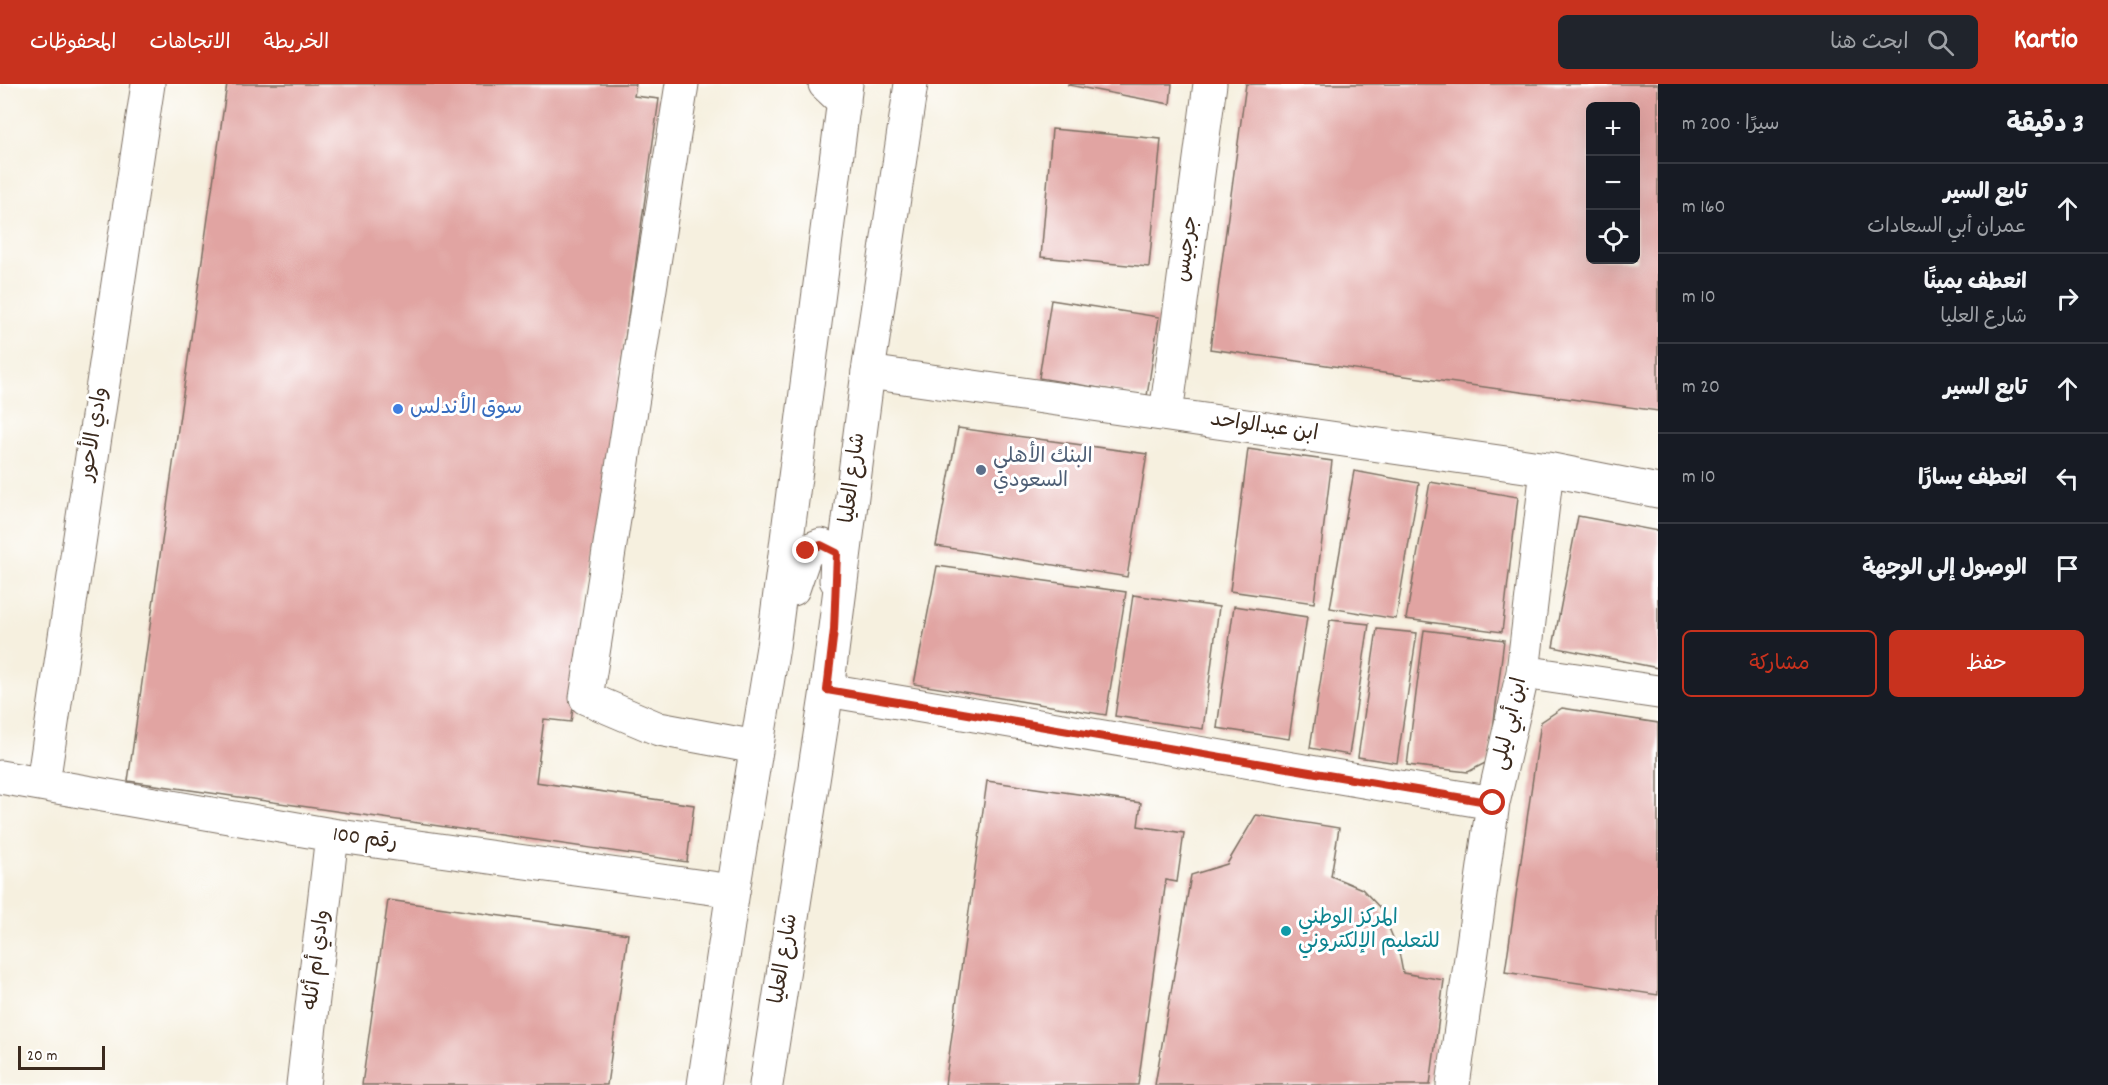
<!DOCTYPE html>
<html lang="ar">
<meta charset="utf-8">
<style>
:root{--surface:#171b24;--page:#20242c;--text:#f1f3f6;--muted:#9ea1a6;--line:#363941;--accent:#c8321e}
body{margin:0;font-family:Dekko,"Playpen Sans Arabic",sans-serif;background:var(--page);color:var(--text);direction:rtl}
.controls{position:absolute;right:18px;top:18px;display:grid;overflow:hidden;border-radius:9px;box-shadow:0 6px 24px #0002}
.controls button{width:54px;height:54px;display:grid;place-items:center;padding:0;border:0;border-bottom:2px solid var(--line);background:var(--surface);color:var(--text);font:30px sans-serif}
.scale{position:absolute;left:18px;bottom:15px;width:87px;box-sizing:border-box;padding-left:6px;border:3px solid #3b2a1e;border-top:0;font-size:16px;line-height:21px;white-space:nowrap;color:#3b2a1e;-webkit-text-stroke:4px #fff;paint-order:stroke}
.stop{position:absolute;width:18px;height:18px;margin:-14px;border:4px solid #c8321e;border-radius:50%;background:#fff}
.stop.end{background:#c8321e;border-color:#fff;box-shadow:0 2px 6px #0008}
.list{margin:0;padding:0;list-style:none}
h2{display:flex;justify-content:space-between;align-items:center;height:78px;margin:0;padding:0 24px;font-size:26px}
h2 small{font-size:20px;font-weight:400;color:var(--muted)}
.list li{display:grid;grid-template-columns:39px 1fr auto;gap:18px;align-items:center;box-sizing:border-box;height:90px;padding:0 24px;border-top:2px solid var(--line)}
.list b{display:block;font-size:22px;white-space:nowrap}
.list p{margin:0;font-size:20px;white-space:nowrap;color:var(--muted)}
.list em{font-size:20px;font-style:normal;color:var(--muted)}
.actions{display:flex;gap:12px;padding:18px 24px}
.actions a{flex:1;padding:14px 0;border:2px solid var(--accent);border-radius:9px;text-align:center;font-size:21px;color:var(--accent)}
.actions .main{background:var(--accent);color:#fff}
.icon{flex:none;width:33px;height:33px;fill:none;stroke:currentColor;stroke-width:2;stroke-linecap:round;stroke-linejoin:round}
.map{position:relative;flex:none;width:1658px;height:1001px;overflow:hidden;direction:ltr}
header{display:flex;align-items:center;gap:36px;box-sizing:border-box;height:84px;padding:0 30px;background:var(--accent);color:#fff}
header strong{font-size:28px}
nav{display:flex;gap:33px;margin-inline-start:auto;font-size:21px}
.search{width:420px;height:54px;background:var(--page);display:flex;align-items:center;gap:15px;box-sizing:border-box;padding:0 21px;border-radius:9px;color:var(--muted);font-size:22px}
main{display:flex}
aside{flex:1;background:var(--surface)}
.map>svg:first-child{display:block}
</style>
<header>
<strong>Kartio</strong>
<div class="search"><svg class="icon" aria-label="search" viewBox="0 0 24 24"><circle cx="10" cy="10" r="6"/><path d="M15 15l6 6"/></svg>ابحث هنا</div>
<nav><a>الخريطة</a><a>الاتجاهات</a><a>المحفوظات</a></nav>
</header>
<main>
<aside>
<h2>3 دقيقة<small>سيرًا · 200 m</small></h2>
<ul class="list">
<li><svg class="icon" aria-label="ahead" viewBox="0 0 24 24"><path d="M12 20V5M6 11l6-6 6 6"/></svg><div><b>تابع السير</b><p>عمران أبي السعادات</p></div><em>160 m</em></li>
<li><svg class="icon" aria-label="right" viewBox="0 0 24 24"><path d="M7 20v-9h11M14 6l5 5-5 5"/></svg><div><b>انعطف يمينًا</b><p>شارع العليا</p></div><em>10 m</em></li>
<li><svg class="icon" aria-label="ahead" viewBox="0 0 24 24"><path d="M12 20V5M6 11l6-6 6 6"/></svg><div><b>تابع السير</b></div><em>20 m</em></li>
<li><svg class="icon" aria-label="left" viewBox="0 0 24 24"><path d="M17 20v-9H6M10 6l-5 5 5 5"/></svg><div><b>انعطف يسارًا</b></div><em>10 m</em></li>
<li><svg class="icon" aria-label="arrive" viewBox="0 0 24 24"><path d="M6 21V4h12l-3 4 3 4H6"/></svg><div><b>الوصول إلى الوجهة</b></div></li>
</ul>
<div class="actions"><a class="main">حفظ</a><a>مشاركة</a></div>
</aside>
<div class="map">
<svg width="1658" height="1001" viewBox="0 0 1658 1001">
<rect width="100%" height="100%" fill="#fff"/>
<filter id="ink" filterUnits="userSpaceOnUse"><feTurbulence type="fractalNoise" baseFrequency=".0167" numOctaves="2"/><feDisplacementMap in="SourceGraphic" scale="12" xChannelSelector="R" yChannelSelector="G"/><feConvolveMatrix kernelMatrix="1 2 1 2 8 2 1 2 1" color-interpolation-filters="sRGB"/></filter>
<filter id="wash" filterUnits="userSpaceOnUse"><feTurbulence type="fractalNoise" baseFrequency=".008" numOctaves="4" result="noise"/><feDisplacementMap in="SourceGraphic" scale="24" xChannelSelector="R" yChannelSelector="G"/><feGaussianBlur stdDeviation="1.35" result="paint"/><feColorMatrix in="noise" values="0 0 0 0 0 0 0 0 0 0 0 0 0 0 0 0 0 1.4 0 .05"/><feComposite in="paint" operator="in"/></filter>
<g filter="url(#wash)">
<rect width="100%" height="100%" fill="#f6f0df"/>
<g id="blocks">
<path fill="#e1a4a2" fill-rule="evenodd" d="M227 0H636L634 12 659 15 571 638 544 635 536 698 694 721 687 778 128 697Z
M1068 0H1172L1170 20 1068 1Z
M1246 0H1658V327L1210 265ZM1590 22H1636V176H1590Z
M1052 45 1161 55 1149 183 1041 173Z
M1051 216 1159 233 1147 312 1039 294Z
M958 344 1147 370 1127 493 936 462Z
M1248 365 1332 377 1314 519 1230 507Z
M1354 387 1419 399 1396 535 1330 524Z
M1430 398 1518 413 1502 548 1406 535Z
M1578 432 1658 447V584L1553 563Z
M937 482 1126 508 1106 631 914 600Z
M1133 511 1219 523 1203 645 1115 632Z
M1234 522 1307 533 1289 655 1217 644Z
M1330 536 1369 540 1349 671 1310 664Z
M1377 545 1417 549 1397 679 1358 673Z
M1424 546 1504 556 1489 677 1468 688 1407 681Z
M1562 624 1658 639V911L1505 888 1541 638Z
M987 697 1141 719 1138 742 1184 749 1177 798 1166 796 1138 1001H945Z
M1256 731 1339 744 1331 792 1362 805 1381 825 1399 868 1403 889 1444 896 1430 1001H1155L1191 791 1227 780Z
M388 816 628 850 607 1001H362Z"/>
</g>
</g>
<g filter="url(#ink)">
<use href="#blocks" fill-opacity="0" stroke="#7c6f62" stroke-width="1.5"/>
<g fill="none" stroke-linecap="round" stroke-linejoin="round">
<defs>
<path id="minor" d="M682 0 586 614 659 645 756 663
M825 0 844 18
M868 288 1547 385 1658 407
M1166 330 1210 0
M1523 588 1658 608
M827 606 1493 719
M0 693 332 751 733 807
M43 699 148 0
M303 1001 332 751
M1453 1001 1493 719 1523 588 1547 385"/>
<path id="major" d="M793 505 806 467 821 461 837 469 836 496
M704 1001 733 807 773 563 846 0
M766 1001 827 606 868 288 911 0"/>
</defs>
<use href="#minor" stroke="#7c6f62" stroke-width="35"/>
<use href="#major" stroke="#7c6f62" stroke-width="35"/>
<use href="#minor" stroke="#fff" stroke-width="33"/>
<use href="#major" stroke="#fff" stroke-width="33"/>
</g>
</g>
<g fill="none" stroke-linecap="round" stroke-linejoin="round" filter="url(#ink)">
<path stroke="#c8321e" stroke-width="8" d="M806 467 821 461 837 469 834 546 827 606 1493 719"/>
</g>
<circle fill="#3f7fe0" stroke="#fff" stroke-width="2" cx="398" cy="325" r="6"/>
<circle fill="#5c6f8a" stroke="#fff" stroke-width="2" cx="981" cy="386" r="6"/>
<circle fill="#0f9aa8" stroke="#fff" stroke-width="2" cx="1286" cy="847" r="6"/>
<g text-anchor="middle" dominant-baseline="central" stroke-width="6" stroke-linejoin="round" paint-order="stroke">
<g font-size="21" fill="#3b2a1e" stroke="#fff">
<text transform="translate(1188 165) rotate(-82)">جرجيس</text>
<text transform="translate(1264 344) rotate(8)">ابن عبدالواحد</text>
<text transform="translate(95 350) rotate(-81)">وادي الأحور</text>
<text transform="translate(854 394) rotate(-83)">شارع العليا</text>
<text transform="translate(1511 640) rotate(-77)">ابن أبي ليلى</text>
<text transform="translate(365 756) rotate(8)">رقم 100</text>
<text transform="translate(785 875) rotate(-81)">شارع العليا</text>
<text transform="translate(318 876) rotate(-83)">وادي أم أثله</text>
</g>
<g font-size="21" fill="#366cbe" stroke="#fff" text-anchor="start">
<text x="410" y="325">سوق الأندلس</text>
</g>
<g font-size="21" fill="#4e5e75" stroke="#fff" text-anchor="start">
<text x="993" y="374">البنك الأهلي<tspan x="993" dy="24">السعودي</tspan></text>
</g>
<g font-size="21" fill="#0d838f" stroke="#fff" text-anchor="start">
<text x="1298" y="835">المركز الوطني<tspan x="1298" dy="24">للتعليم الإلكتروني</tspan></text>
</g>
</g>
</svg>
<div class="controls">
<button>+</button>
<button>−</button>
<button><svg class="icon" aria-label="locate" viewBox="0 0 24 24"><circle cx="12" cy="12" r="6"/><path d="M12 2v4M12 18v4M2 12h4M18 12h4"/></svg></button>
</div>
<div class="scale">20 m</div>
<div class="stop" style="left:1493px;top:719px"></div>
<div class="stop end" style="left:806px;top:467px"></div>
</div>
</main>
